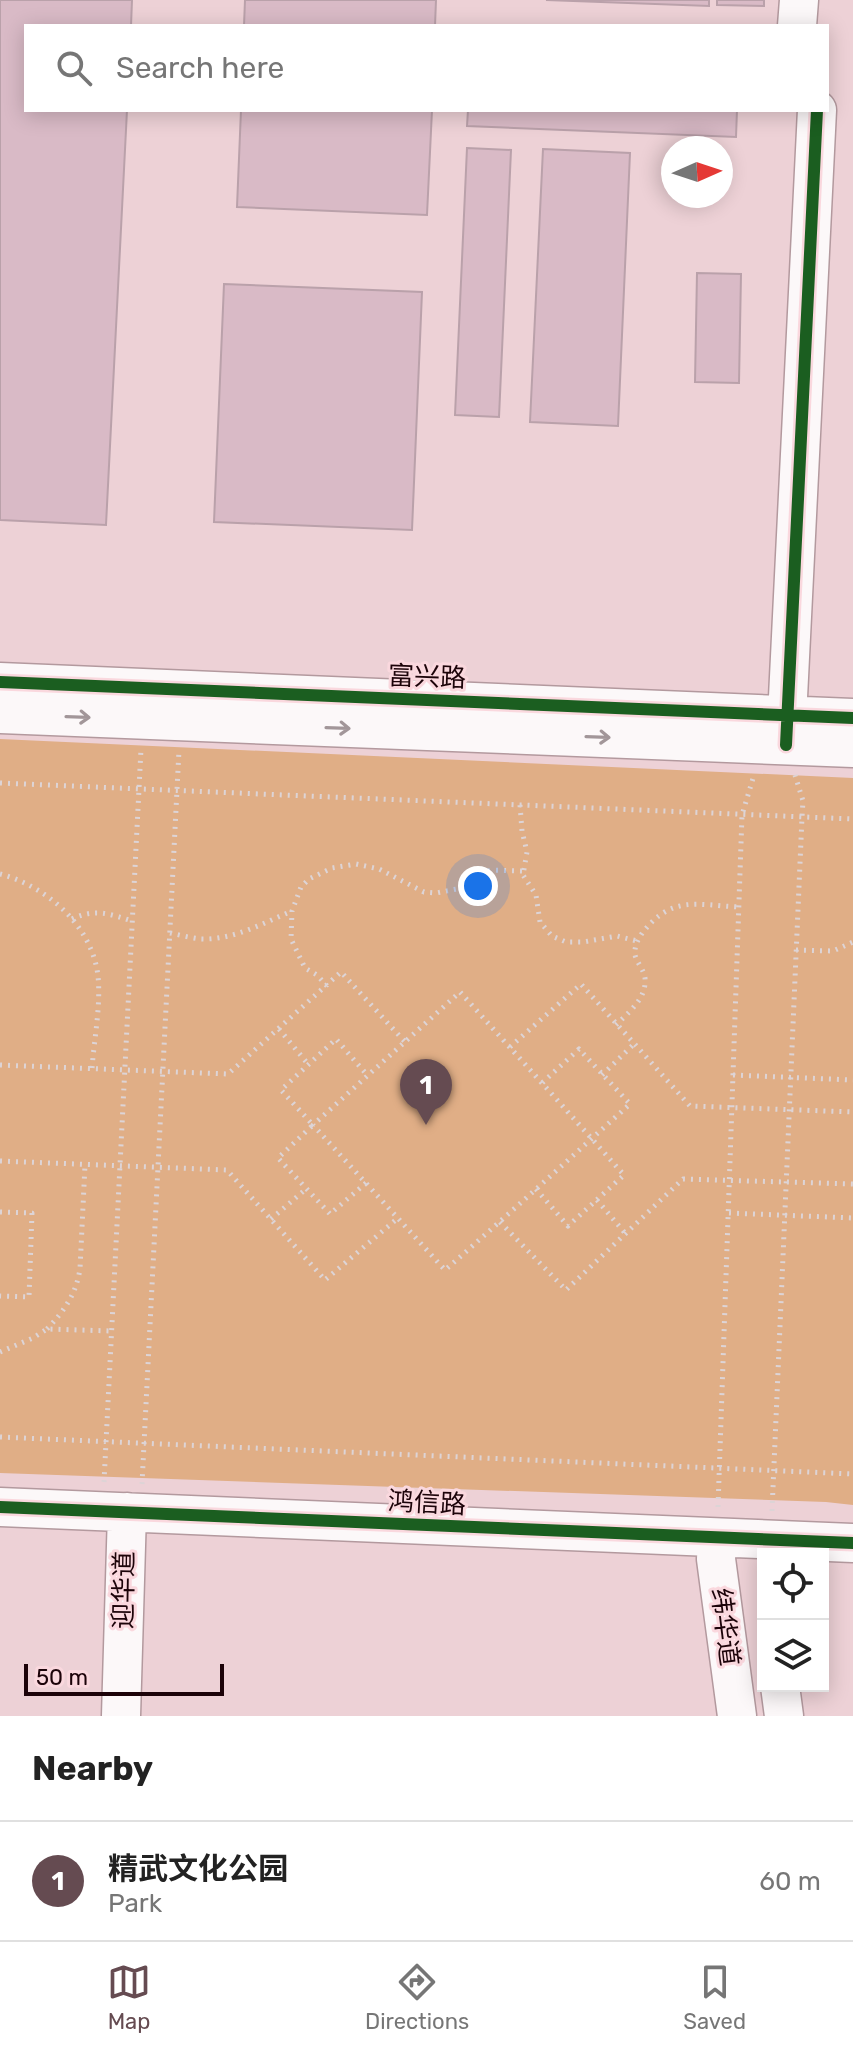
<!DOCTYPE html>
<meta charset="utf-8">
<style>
:root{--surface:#fff;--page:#f6f6f6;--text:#222;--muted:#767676;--line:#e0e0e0;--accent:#654b51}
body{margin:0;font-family:Rubik,"Noto Sans SC",sans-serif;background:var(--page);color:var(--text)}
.controls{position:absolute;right:24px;bottom:24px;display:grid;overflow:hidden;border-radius:0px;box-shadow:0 4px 20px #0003}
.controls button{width:72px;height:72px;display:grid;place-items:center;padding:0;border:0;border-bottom:2px solid var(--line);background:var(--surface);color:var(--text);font:40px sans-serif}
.compass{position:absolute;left:661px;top:136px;width:72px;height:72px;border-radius:50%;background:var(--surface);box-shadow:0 4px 20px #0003;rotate:87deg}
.scale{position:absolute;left:24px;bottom:20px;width:200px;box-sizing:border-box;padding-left:8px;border:4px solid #1c0309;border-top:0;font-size:22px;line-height:28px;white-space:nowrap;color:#1c0309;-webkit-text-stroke:6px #fad8de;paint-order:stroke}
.you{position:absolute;left:478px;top:886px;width:28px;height:28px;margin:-20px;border:6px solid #fff;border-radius:50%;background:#1a73e8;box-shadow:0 0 0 12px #1a73e833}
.badge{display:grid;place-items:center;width:52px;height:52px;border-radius:50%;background:var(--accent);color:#fff;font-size:26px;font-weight:700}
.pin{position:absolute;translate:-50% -66px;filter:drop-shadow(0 2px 4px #0008)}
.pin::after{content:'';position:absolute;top:42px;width:28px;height:24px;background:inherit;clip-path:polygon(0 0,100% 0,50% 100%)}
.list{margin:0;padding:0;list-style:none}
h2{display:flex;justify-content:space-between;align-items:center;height:104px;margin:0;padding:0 32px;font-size:34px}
h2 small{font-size:26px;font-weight:400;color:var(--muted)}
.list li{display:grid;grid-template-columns:52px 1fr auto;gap:24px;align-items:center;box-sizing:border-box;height:120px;padding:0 32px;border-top:2px solid var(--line)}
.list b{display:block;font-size:30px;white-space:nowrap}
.list p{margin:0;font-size:26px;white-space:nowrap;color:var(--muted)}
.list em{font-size:26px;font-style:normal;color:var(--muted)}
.icon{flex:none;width:44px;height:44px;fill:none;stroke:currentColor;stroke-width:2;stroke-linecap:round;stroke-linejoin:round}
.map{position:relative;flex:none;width:853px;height:1716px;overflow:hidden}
.search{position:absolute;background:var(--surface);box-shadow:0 4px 20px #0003;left:24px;right:24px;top:24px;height:88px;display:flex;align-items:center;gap:20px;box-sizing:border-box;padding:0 28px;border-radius:0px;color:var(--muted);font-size:30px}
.sheet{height:224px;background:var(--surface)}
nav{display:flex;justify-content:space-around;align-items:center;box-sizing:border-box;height:112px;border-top:2px solid var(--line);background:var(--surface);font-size:22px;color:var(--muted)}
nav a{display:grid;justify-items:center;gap:4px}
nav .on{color:var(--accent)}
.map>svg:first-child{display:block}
</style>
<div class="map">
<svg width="853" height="1716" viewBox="0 0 853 1716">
<rect width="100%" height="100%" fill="#edd1d6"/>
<path fill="#e0ae86" d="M0 739 853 778V1505L826 1502 0 1473Z"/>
<path fill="#d9bac6" stroke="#baa1aa" stroke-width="2" d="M0 0H132L131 26H26V110H127L106 525 0 520Z
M245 0H436L435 26H244Z
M546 0H709V6Z
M717 0H764V6L717 5Z
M241 110H432L427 215 237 207Z
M468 110H737L736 137 467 126Z
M467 148 511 150 499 417 455 415Z
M543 149 630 153 618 426 530 422Z
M697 273 741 274 739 383 695 382Z
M224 284 422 292 412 530 214 522Z"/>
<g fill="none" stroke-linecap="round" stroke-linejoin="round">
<defs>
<path id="tertiary" d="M797 26 799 0
M0 682 853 718
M0 714 853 748
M786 738 817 110
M0 1507 853 1543
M717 1538 716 1559 737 1716
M780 1686 784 1716
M121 1716 127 1512"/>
</defs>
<use href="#tertiary" stroke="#b3999e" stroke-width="41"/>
<path stroke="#ddd4d6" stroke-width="5" stroke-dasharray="2 6" stroke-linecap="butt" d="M0 783 853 819
M520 805 522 831 527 852 523 875 536 895 540 922 552 936 566 942H583L617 936 637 941
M0 874C46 886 92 925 98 976 101 1006 94 1039 92 1069
M72 919C95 908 110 914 132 921
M170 933C180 935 191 938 201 939 234 940 263 923 292 911
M796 950 833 951 853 942
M327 986 317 975 305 968 291 939 292 911 301 887 309 879 332 868 356 864 379 869 424 892 436 893 462 888 481 873 491 870 524 871
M616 1025C629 1012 647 998 645 978 644 970 637 963 635 955 634 947 638 939 643 932 672 895 697 905 739 907
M279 1029 308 1064
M510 1047 581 984 690 1106 853 1112
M0 1065 228 1074 341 972 406 1043
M602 1075 634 1044
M733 1075 853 1080
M0 1161 227 1170 325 1280 398 1218
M366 1183 330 1214 278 1158 313 1125 281 1090 336 1039 368 1076
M536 1189 568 1226 624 1175C570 1114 515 1053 460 992L313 1125 445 1270C507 1216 568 1160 630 1104L579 1049 542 1083
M597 1200 625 1233
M0 1212 32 1213 29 1297 0 1296
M729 1213 853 1218
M271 1219 306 1189
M500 1222 566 1290 683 1179 853 1184
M47 1329C65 1310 76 1294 80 1269L85 1165
M0 1352 33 1338 47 1329 112 1331
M0 1437 853 1474
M104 1482 141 749
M142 1484 179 750
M718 1507 742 815 754 775
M772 1511 802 817 803 801 795 775"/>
<use href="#tertiary" stroke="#fcf8f9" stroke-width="38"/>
<defs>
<path id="cycleway" d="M0 682 853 718
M786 745 817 110
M0 1507 853 1543"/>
</defs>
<use href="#cycleway" stroke="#fad8de" stroke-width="17"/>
<use href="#cycleway" stroke="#1b5e20" stroke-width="12"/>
</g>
<defs><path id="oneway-shaft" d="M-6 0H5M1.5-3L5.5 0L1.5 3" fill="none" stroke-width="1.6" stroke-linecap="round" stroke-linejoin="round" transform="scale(2)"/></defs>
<g stroke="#a29699">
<use href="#oneway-shaft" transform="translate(78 717) rotate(2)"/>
<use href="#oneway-shaft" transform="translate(338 728) rotate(2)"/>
<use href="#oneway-shaft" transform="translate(598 737) rotate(2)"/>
</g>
<g text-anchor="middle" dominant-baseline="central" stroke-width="6" stroke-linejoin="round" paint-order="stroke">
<g font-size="26" fill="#1c0309" stroke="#fad8de">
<text transform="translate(427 677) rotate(2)">富兴路</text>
<text transform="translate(427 1503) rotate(3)">鸿信路</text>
<text transform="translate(124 1590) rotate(-89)">迎华道</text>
<text transform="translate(725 1627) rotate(83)">纬华道</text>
</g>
</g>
</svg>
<div class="controls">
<button><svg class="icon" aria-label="locate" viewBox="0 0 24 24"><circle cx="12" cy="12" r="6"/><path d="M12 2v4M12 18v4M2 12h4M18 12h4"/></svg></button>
<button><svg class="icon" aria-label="layers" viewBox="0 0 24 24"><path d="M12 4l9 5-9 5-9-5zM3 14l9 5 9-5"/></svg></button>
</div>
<svg class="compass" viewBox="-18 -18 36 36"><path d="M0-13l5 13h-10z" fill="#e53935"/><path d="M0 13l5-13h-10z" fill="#767676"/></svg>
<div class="scale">50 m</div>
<div class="you"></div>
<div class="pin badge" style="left:426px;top:1125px">1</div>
<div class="search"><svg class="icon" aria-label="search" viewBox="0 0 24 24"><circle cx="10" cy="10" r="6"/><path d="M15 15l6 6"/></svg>Search here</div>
</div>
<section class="sheet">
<h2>Nearby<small></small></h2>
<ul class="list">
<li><span class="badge">1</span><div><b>精武文化公园</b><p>Park</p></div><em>60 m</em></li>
</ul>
</section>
<nav>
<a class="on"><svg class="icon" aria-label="map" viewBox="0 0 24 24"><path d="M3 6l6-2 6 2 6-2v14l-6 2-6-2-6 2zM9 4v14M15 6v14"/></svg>Map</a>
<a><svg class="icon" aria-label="directions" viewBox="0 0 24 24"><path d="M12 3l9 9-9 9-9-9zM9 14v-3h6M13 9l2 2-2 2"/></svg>Directions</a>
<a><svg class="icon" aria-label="saved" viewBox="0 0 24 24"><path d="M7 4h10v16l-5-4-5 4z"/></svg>Saved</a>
</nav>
